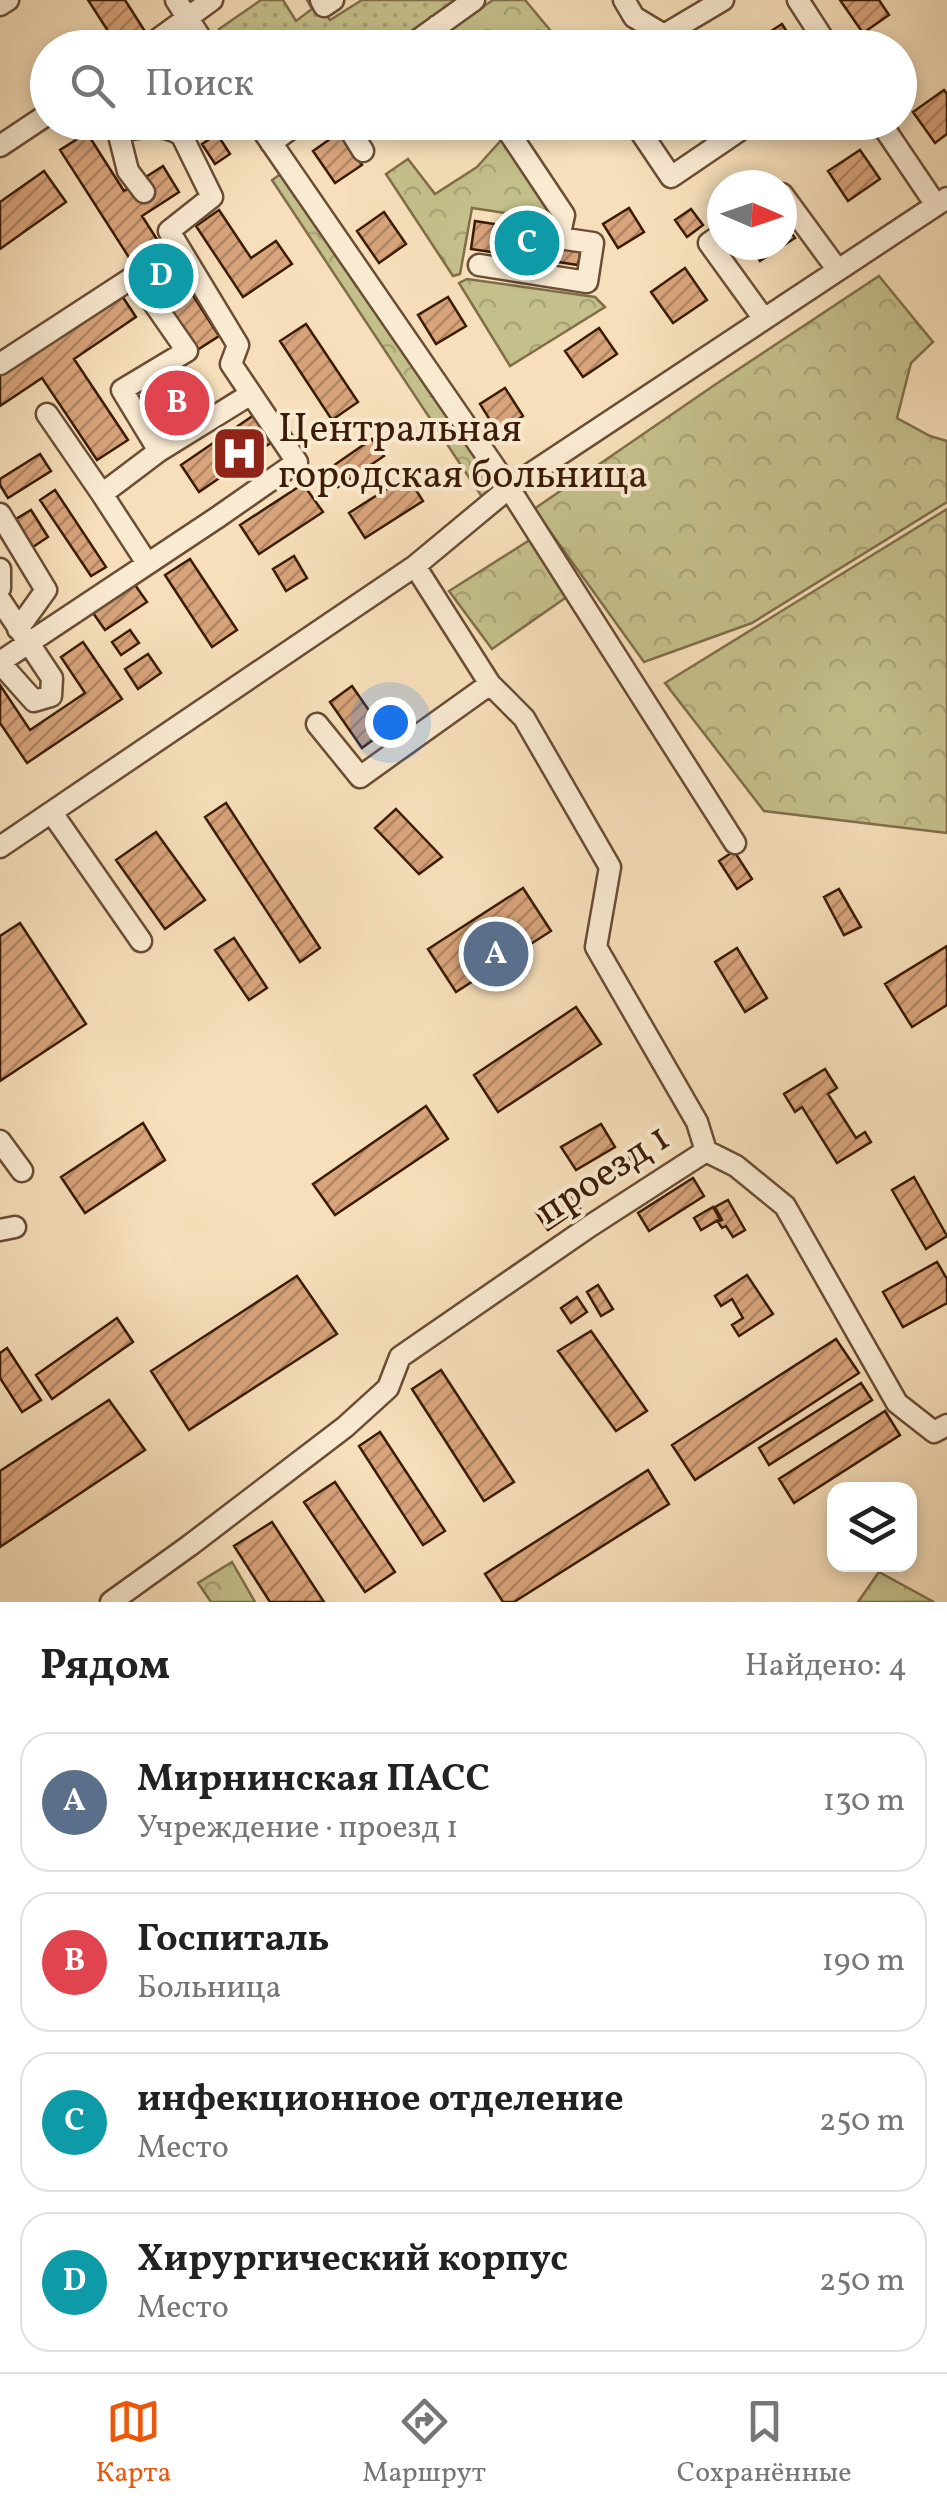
<!DOCTYPE html>
<html lang="ru">
<meta charset="utf-8">
<style>
:root{--surface:#fff;--page:#f2f2f2;--text:#222;--muted:#767676;--line:#e0e0e0;--accent:#ea580c}
body{margin:0;font-family:Vollkorn,serif;background:var(--page);color:var(--text)}
.controls{position:absolute;right:30px;bottom:30px;display:grid;overflow:hidden;border-radius:20px;box-shadow:0 5px 15px #0003}
.controls button{width:90px;height:90px;display:grid;place-items:center;padding:0;border:0;border-bottom:2px solid var(--line);background:var(--surface);color:var(--text);font:50px sans-serif}
.compass{position:absolute;left:707px;top:170px;width:90px;height:90px;border-radius:50%;background:var(--surface);box-shadow:0 5px 15px #0003;rotate:92deg}
.you{position:absolute;left:390px;top:722px;width:35px;height:35px;margin:-25px;border:8px solid #fff;border-radius:50%;background:#1a73e8;box-shadow:0 0 0 15px #1a73e833}
.badge{display:grid;place-items:center;width:65px;height:65px;border-radius:50%;background:var(--accent);color:#fff;font-size:32px;font-weight:700}
.pin{position:absolute;translate:-50% -50%;border:5px solid #fff;box-shadow:0 2px 10px #0006}
.list{margin:0;padding:0;list-style:none}
h2{display:flex;justify-content:space-between;align-items:center;height:130px;margin:0;padding:0 40px;font-size:42px}
h2 small{font-size:32px;font-weight:400;color:var(--muted)}
.list li{display:grid;grid-template-columns:65px 1fr auto;gap:30px;align-items:center;box-sizing:border-box;height:140px;margin:0 20px 20px;padding:0 20px;border:2px solid var(--line);border-radius:30px}
.list b{display:block;font-size:38px;white-space:nowrap}
.list p{margin:0;font-size:32px;white-space:nowrap;color:var(--muted)}
.list em{font-size:32px;font-style:normal;color:var(--muted)}
.icon{flex:none;width:55px;height:55px;fill:none;stroke:currentColor;stroke-width:2;stroke-linecap:round;stroke-linejoin:round}
.map{position:relative;flex:none;width:947px;height:1602px;overflow:hidden}
.search{position:absolute;background:var(--surface);box-shadow:0 5px 15px #0003;left:30px;right:30px;top:30px;height:110px;display:flex;align-items:center;gap:25px;box-sizing:border-box;padding:0 35px;border-radius:55px;color:var(--muted);font-size:38px}
.sheet{height:770px;background:var(--surface)}
nav{display:flex;justify-content:space-around;align-items:center;box-sizing:border-box;height:140px;border-top:2px solid var(--line);background:var(--surface);font-size:28px;color:var(--muted)}
nav a{display:grid;justify-items:center;gap:5px}
nav .on{color:var(--accent)}
.map>svg:first-child{display:block}
</style>
<div class="map">
<svg width="947" height="1602" viewBox="0 0 947 1602">
<defs>
<pattern id="grass-dots" width="8" height="8" patternUnits="userSpaceOnUse" patternTransform="scale(2.5)"><rect width="8" height="8" fill="#c4c08b"/><path d="M2 2h.1M6 6h.1" fill="none" stroke="#a9a476" stroke-width="1.8" stroke-linecap="round"/></pattern>
<pattern id="forest-crowns" width="20" height="18" patternUnits="userSpaceOnUse" patternTransform="scale(2.5)"><rect width="20" height="18" fill="#c4c08b"/><path d="M2 6a3 3 0 1 1 6 0M12 15a3 3 0 1 1 6 0" fill="none" stroke="#a9a476"/></pattern>
<pattern id="building-hatch" width="6" height="6" patternUnits="userSpaceOnUse" patternTransform="scale(2.5)"><rect width="6" height="6" fill="#d8a47b"/><path d="M-1 1l2-2M0 6l6-6M5 7l2-2" fill="none" stroke="#b08563"/></pattern>
</defs>
<rect width="100%" height="100%" fill="#f6dfba"/>
<filter id="stains"><feTurbulence type="fractalNoise" baseFrequency=".002" numOctaves="4"/><feColorMatrix values="0 0 0 0 .2 0 0 0 0 .09 0 0 0 0 .02 0 0 0 .5 -.17"/></filter>
<radialGradient id="worn" r=".72"><stop offset=".6" stop-color="#630" stop-opacity="0"/><stop offset="1" stop-color="#630" stop-opacity=".3"/></radialGradient>
<path fill="url(#grass-dots)" stroke="#806e49" stroke-width="2.5" d="M261 0H283L296 21 312 9 307 0H316L330 20 362 0H469L401 47H232L219 29Z"/>
<path fill="url(#forest-crowns)" stroke="#806e49" stroke-width="2.5" d="M493 0H525L555 36 539 47 453 48 444 34Z
M504 137 558 215 552 220 472 208 460 274 453 276 386 174 408 159 435 194 477 167Z
M285 171 503 496 488 506 272 180Z
M879 276 933 342 911 363 897 418 930 436 947 441V502L752 623 644 662 534 509 716 384Z
M467 279 595 297 605 307 510 366 459 283Z
M947 509V833L764 811 665 683Z
M533 538 571 594 492 649 449 591Z
M232 1562 255 1602H211L198 1583Z
M879 1572 934 1602H858Z"/>
<path fill="url(#building-hatch)" stroke="#3b1c07" stroke-width="2.5" d="M88 0H125L146 33 124 48H119Z
M840 0H879L889 15 863 33Z
M782 24 797 48H755L753 43Z
M944 90 947 94V134L935 143 913 112Z
M664 122H698L675 137Z
M340 132 362 165 335 183 313 151Z
M87 133 124 191 163 166 179 192 142 216 219 336 191 354 60 150Z
M217 134 230 154 215 164 202 144Z
M860 150 880 179 848 201 828 171Z
M44 171 66 202 0 249V202Z
M629 208 644 232 618 248 603 224Z
M691 209 703 225 687 237 675 220Z
M219 210 251 258 276 241 292 264 243 297 196 226Z
M384 212 406 244 379 263 357 231Z
M475 221 583 238 578 265 471 249Z
M782 221 795 238 760 261 749 245H782Z
M685 268 707 300 673 323 651 292Z
M116 287 136 317 74 359 128 440 97 460 42 378 0 406V364Z
M448 297 466 326 436 344 418 315Z
M306 324 358 402 332 420 280 341Z
M599 328 617 354 583 377 565 351Z
M505 388 523 416 498 433 480 404Z
M254 415 272 442 199 492 181 465Z
M372 439 384 456 338 487 327 470Z
M40 454 51 471 8 498 0 485V479Z
M407 476 423 501 365 538 349 513Z
M303 484 323 512 259 554 240 525Z
M55 490 106 567 91 576 40 500Z
M31 510 48 537 33 547 16 519Z
M294 556 307 578 286 591 273 569Z
M190 559 237 630 212 647 165 575Z
M133 582 147 602 105 630 91 610Z
M130 630 139 643 121 655 112 642Z
M83 642 122 699 27 763 0 723V685L30 730 85 693 61 657Z
M148 654 161 673 138 689 125 669Z
M352 686 384 732 362 748 330 702Z
M226 803 320 948 300 962 205 817Z
M396 809 442 857 419 874 375 828Z
M156 832 205 900 165 929 116 860Z
M734 851 752 879 737 889 719 861Z
M523 888 551 931 456 992 428 949Z
M839 889 861 927 844 935 824 897Z
M20 923 86 1024 0 1081V936Z
M234 938 267 988 249 1000 215 950Z
M947 946V1005L912 1027 885 984Z
M737 948 767 998 745 1012 715 962Z
M576 1007 601 1044 498 1112 474 1075Z
M825 1069 837 1088 828 1094 856 1138 865 1132 871 1142 837 1163 802 1107 795 1112 784 1094Z
M426 1106 448 1139 335 1215 313 1184Z
M143 1123 165 1160 85 1213 61 1177Z
M601 1124 615 1147 576 1170 561 1147Z
M639 1146 648 1161 636 1168 627 1153Z
M914 1177 947 1236 926 1249 892 1190Z
M693 1178 704 1196 649 1231 638 1213Z
M568 1190 580 1208 548 1230 536 1212Z
M728 1200 745 1230 733 1237 726 1226 722 1228 718 1222 722 1220 715 1207Z
M713 1207 720 1219 701 1230 694 1218Z
M937 1262 947 1279V1303L903 1327 883 1292Z
M747 1275 773 1314 739 1336 732 1325 743 1318 732 1299 721 1306 715 1296Z
M297 1276 337 1334 189 1430 151 1371Z
M598 1285 613 1309 601 1316 587 1292Z
M577 1297 587 1312 571 1323 561 1308Z
M117 1318 133 1342 52 1399 36 1375Z
M591 1331 647 1411 616 1431 558 1351Z
M836 1339 859 1373 695 1480 672 1445Z
M7 1348 41 1400 22 1412 0 1378V1353Z
M441 1370 514 1482 484 1501 412 1389Z
M861 1383 872 1400 769 1465 759 1448Z
M109 1400 145 1450 0 1547V1471Z
M885 1411 900 1435 794 1503 779 1479Z
M380 1432 445 1531 423 1545 359 1446Z
M648 1470 669 1504 514 1602H503L485 1574Z
M335 1482 395 1572 365 1592 304 1502Z
M272 1522 324 1602H270L234 1546Z"/>
<g fill="none" stroke-linecap="round" stroke-linejoin="round">
<defs>
<path id="minor" d="M176 0 207 48
M321 0 324 6 333 0
M624 0 634 17 664 35 723 0
M798 0 829 48
M0 5 8 0
M437 26 451 48
M146 48 212 0
M407 48 474 0
M257 122 509 488 735 843
M345 122 363 151
M634 122 671 177 752 122
M880 122 936 205
M271 143 300 122
M0 146 48 114
M144 192 128 171 118 131C139 128 163 121 182 136
M782 194 837 269
M722 234 709 243 764 319
M479 265 587 282 593 243 559 238 564 215 502 122
M0 364 135 276 187 351 122 390 159 451 102 494 147 563
M47 414 102 494
M159 451 251 394
M0 514 46 590 18 629
M0 569V588
M0 600 52 678 51 696 34 701 0 663
M0 662 218 517 297 462 231 364 238 345 169 231 212 197 182 136 201 122
M317 724 360 777 490 684
M52 813 141 941
M0 847 415 566 509 488 947 198
M0 1141 22 1171
M706 1151 736 1166 785 1206 897 1403 934 1432 947 1425
M0 1230 15 1227
M111 1602 189 1546 345 1427 388 1388 400 1357 590 1226 706 1151 697 1122 596 947 610 867 524 718 490 684 415 566"/>
</defs>
<use href="#minor" stroke="#6a4d34" stroke-width="25"/>
<use href="#minor" stroke="#f9ead2" stroke-width="20"/>
</g>
<defs>
<symbol id="hospital-square" viewBox="-11 -11 22 22"><rect x="-9" y="-9" width="18" height="18" rx="4" fill="#8f2418" stroke="#f9ead2"/><path d="M-5-5h3v3.5h4V-5h3V5h-3V1.5h-4V5h-3Z" fill="#fff"/></symbol>
</defs>
<g fill-rule="evenodd">
<use href="#hospital-square" x="208" y="422" width="63" height="63"/>
</g>
<g text-anchor="middle" dominant-baseline="central" stroke-width="8" stroke-linejoin="round" paint-order="stroke">
<g font-size="40" fill="#3b1c07" stroke="#f9ead2" text-anchor="start">
<text x="278" y="431">Центральная<tspan x="278" dy="46">городская больница</tspan></text>
</g>
<g font-size="40" fill="#3b1c07" stroke="#f9ead2">
<text transform="translate(604 1176) rotate(-33)">проезд 1</text>
</g>
</g>
<rect width="100%" height="100%" filter="url(#stains)"/>
<rect width="100%" height="100%" fill="url(#worn)"/>
</svg>
<div class="controls">
<button><svg class="icon" aria-label="layers" viewBox="0 0 24 24"><path d="M12 4l9 5-9 5-9-5zM3 14l9 5 9-5"/></svg></button>
</div>
<svg class="compass" viewBox="-18 -18 36 36"><path d="M0-13l5 13h-10z" fill="#e53935"/><path d="M0 13l5-13h-10z" fill="#767676"/></svg>
<div class="you"></div>
<div class="pin badge" style="left:496px;top:954px;background:#5c6f8a">A</div>
<div class="pin badge" style="left:177px;top:403px;background:#e0444e">B</div>
<div class="pin badge" style="left:527px;top:243px;background:#0f9aa8">C</div>
<div class="pin badge" style="left:161px;top:276px;background:#0f9aa8">D</div>
<div class="search"><svg class="icon" aria-label="search" viewBox="0 0 24 24"><circle cx="10" cy="10" r="6"/><path d="M15 15l6 6"/></svg>Поиск</div>
</div>
<section class="sheet">
<h2>Рядом<small>Найдено: 4</small></h2>
<ul class="list">
<li><span class="badge" style="background:#5c6f8a">A</span><div><b>Мирнинская ПАСС</b><p>Учреждение · проезд 1</p></div><em>130 m</em></li>
<li><span class="badge" style="background:#e0444e">B</span><div><b>Госпиталь</b><p>Больница</p></div><em>190 m</em></li>
<li><span class="badge" style="background:#0f9aa8">C</span><div><b>инфекционное отделение</b><p>Место</p></div><em>250 m</em></li>
<li><span class="badge" style="background:#0f9aa8">D</span><div><b>Хирургический корпус</b><p>Место</p></div><em>250 m</em></li>
</ul>
</section>
<nav>
<a class="on"><svg class="icon" aria-label="map" viewBox="0 0 24 24"><path d="M3 6l6-2 6 2 6-2v14l-6 2-6-2-6 2zM9 4v14M15 6v14"/></svg>Карта</a>
<a><svg class="icon" aria-label="directions" viewBox="0 0 24 24"><path d="M12 3l9 9-9 9-9-9zM9 14v-3h6M13 9l2 2-2 2"/></svg>Маршрут</a>
<a><svg class="icon" aria-label="saved" viewBox="0 0 24 24"><path d="M7 4h10v16l-5-4-5 4z"/></svg>Сохранённые</a>
</nav>
